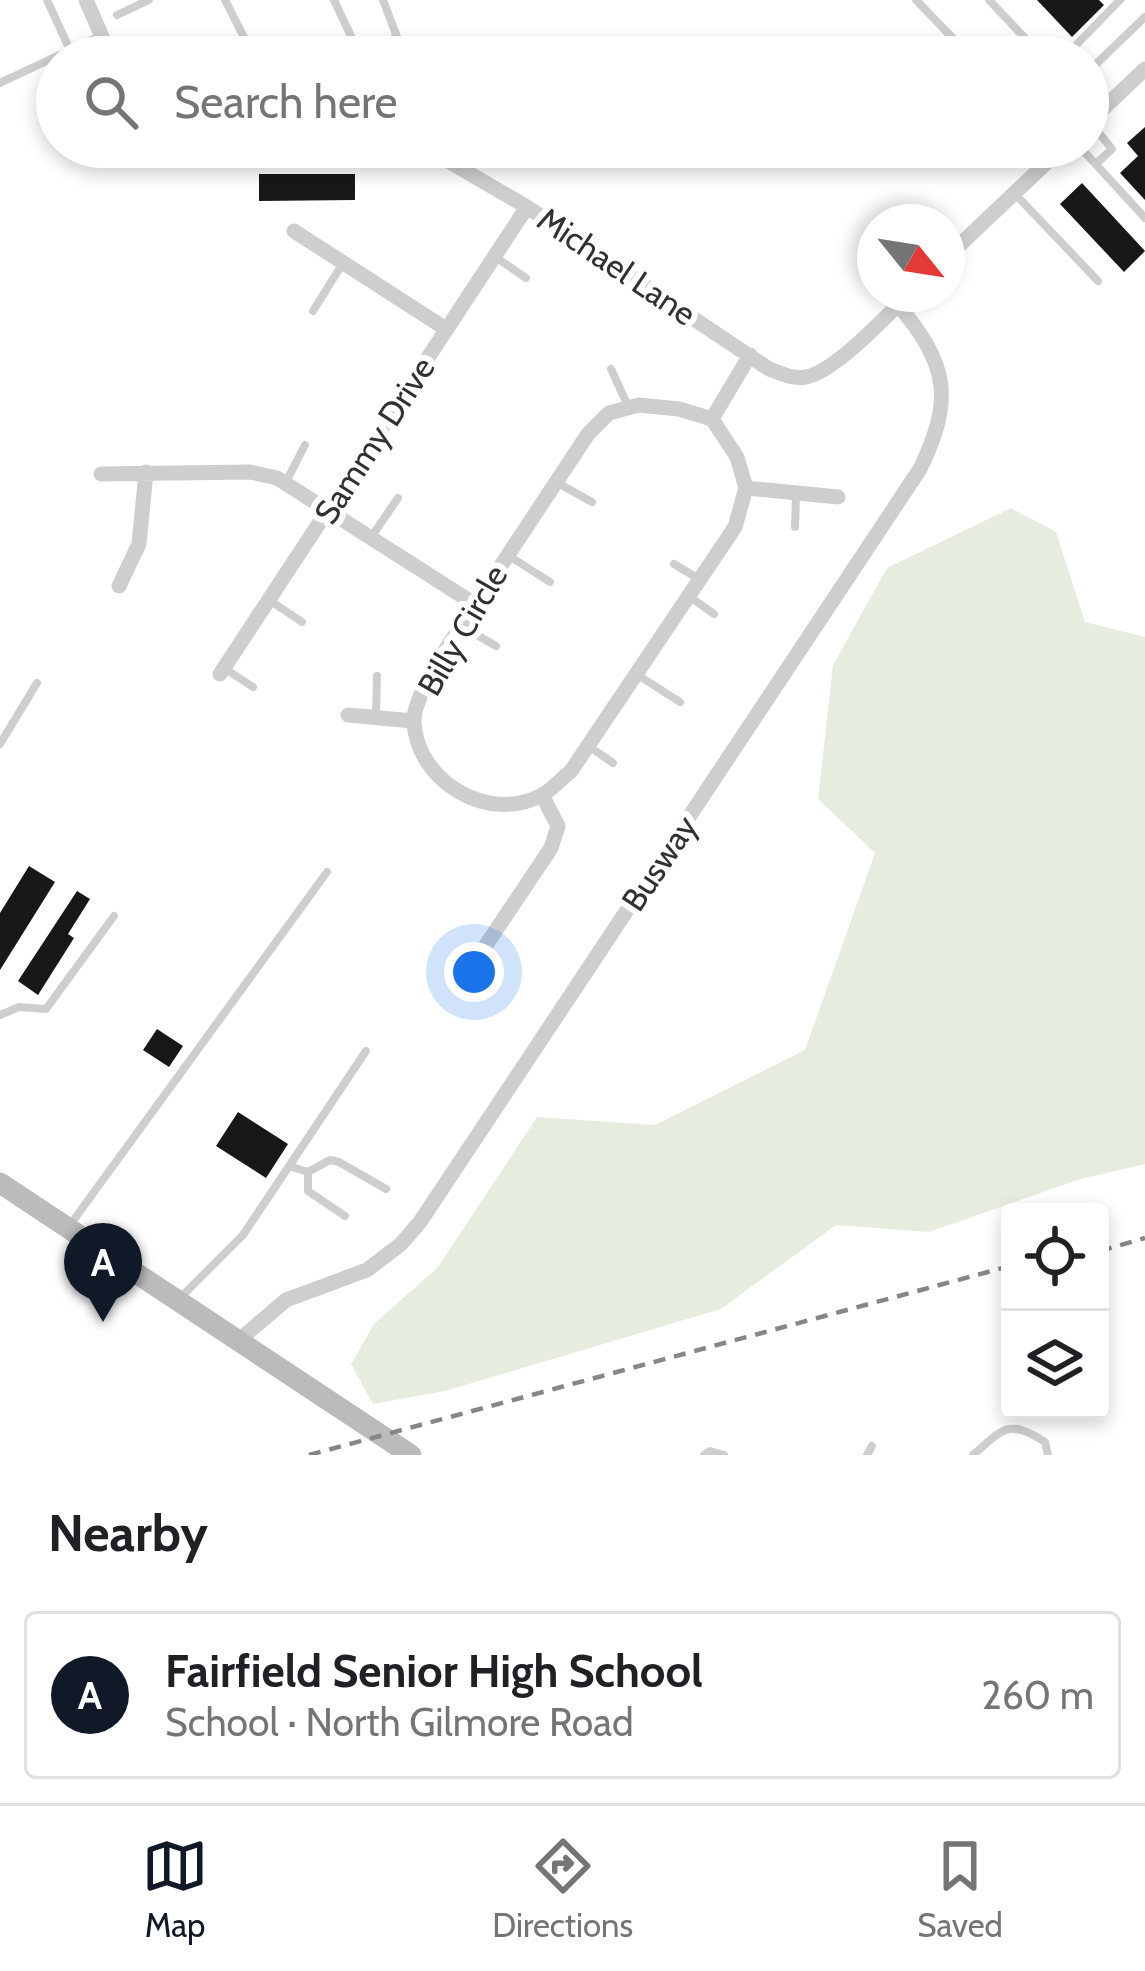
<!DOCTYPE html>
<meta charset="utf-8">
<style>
:root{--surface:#fff;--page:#f2f2f2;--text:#202124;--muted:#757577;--line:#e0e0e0;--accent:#111827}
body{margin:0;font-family:Cabin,sans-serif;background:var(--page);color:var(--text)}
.controls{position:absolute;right:36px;bottom:36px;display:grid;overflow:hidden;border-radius:12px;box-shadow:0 6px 18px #0003}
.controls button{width:108px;height:108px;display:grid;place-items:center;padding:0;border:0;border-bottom:3px solid var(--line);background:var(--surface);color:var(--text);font:60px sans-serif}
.compass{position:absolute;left:857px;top:204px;width:108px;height:108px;border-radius:50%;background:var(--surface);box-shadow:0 6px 18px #0003;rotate:120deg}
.you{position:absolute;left:474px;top:972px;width:42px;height:42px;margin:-30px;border:9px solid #fff;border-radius:50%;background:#1a73e8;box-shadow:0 0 0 18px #1a73e833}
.badge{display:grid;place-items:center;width:78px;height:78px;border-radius:50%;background:var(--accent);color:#fff;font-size:39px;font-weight:700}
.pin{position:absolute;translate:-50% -99px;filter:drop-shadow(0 3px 6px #0008)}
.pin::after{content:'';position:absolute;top:63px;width:42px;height:36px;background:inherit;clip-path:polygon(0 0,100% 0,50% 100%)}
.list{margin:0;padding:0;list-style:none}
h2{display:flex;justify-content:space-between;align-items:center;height:156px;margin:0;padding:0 48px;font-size:51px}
h2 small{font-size:39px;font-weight:400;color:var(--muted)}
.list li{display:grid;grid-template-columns:78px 1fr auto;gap:36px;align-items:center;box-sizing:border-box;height:168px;margin:0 24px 24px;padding:0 24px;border:3px solid var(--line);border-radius:12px}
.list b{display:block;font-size:45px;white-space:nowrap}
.list p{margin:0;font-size:39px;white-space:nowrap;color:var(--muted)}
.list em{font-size:39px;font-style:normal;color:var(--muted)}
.icon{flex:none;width:66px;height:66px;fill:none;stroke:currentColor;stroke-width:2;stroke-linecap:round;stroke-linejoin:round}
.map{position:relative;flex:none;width:1145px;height:1455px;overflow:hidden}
.search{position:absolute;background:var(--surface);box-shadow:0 6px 18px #0003;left:36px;right:36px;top:36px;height:132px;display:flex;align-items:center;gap:30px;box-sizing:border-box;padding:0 42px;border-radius:66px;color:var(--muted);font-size:45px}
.sheet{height:348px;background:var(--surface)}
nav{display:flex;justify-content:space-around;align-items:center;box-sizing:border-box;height:168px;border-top:3px solid var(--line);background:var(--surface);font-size:33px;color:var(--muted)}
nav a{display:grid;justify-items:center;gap:6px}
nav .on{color:var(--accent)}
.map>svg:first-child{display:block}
</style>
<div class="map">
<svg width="1145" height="1455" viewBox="0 0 1145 1455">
<rect width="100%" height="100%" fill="#fff"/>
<path fill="#e6eddf" d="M1011 508 1056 532 1085 622 1145 637V1164L1077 1180 929 1232 836 1225 721 1309 445 1391 373 1404 351 1364 374 1324 438 1267 537 1117 655 1125 805 1050 875 853 818 799 833 665 887 568Z"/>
<path fill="#181818" d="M1037 0H1099L1104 5 1072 37Z
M1145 127V200L1120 173 1138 156 1127 143Z
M259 174H355V200L259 201Z
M1082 183 1145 251 1124 272 1060 204Z
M29 866 55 882 0 970V913Z
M77 891 90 899 68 934 74 938 38 995 18 981Z
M157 1029 183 1046 169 1067 143 1050Z
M238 1112 288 1144 266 1178 216 1146Z"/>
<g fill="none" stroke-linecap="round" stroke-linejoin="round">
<path stroke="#cecece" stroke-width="8" d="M47 0 70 50
M225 0 254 57
M334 0 357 49 367 52 397 37 383 0
M916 0 971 57
M989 0 1043 57
M117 15 149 0
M331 57 357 49
M1081 57 1075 50 1077 44 1120 0
M1088 65 1094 66 1145 17
M0 83 100 36
M1091 123 1112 149 1096 164
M1080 147 1145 218
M1016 195 1098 281
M494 256 526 278
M313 311 343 263
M611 369 628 406
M286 482 305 445
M556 482 592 502
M795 527 796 495
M372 536 398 498
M506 554 550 582
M674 564 699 579
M690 597 714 614
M269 600 302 622
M461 626 496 646
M224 668 253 687
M636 674 680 702
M376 716 377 676
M0 744 37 683
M590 747 613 763
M0 1015 19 1007 46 1009 114 916
M292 1167 308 1172 330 1160 339 1162 386 1189
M308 1172V1191L345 1216
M70 1225 327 872
M180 1298 243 1235 366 1051
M704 1455 710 1451 724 1455
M867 1455 872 1446
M973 1455C1003 1429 1008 1418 1045 1442L1048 1455"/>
<path stroke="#cecece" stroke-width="15" d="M86 0 111 57
M1088 123 1145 69
M424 147 527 207 769 369C782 374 792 379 806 377 836 371 886 316 909 294
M294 231 446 329
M947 257 1063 147
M639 405 679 409 712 419 737 457 746 488 735 527 571 771C562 778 552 790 542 795 489 824 417 782 414 722 413 709 424 689 428 676L588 434 609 413Z
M712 419 750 355
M101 474 250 472 277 478 473 603
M746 488 838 497
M119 586 139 544 146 472
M220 674 527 207
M348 715 413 721
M470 969 551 848 558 826 542 795
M237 1342 286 1300 367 1270 401 1244 420 1222 920 469C954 399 948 364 898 305"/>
<path stroke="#bbb" stroke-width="21" d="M0 1183 411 1455"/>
<path stroke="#868686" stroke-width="4.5" stroke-dasharray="12 9" stroke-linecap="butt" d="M1100 1251 1145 1238
M309 1455 1010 1266"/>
</g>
<g text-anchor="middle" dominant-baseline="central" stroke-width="12" stroke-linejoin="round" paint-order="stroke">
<g font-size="33" fill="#313131" stroke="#fff">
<text transform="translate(617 266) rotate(34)">Michael Lane</text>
<text transform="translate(374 440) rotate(-57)">Sammy Drive</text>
<text transform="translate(462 630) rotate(-60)">Billy Circle</text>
<text transform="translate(659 863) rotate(-56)">Busway</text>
</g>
</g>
</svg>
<div class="controls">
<button><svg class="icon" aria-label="locate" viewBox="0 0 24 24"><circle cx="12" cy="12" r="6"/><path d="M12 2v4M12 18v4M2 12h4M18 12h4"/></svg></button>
<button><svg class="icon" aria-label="layers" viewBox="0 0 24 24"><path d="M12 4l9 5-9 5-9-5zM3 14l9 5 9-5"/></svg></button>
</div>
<svg class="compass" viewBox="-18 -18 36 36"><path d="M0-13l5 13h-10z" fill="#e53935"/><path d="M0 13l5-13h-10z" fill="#757577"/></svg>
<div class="you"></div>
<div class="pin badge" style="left:103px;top:1322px">A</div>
<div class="search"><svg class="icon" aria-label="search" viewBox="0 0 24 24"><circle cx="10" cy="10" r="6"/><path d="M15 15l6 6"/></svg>Search here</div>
</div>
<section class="sheet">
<h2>Nearby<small></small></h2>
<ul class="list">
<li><span class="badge">A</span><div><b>Fairfield Senior High School</b><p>School · North Gilmore Road</p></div><em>260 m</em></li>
</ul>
</section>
<nav>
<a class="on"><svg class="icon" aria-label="map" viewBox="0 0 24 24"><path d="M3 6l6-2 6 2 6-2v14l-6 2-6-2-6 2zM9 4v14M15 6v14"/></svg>Map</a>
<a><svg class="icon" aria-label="directions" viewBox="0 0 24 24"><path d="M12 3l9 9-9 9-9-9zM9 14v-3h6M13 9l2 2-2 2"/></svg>Directions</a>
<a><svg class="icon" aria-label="saved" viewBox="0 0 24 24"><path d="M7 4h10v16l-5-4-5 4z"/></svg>Saved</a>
</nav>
